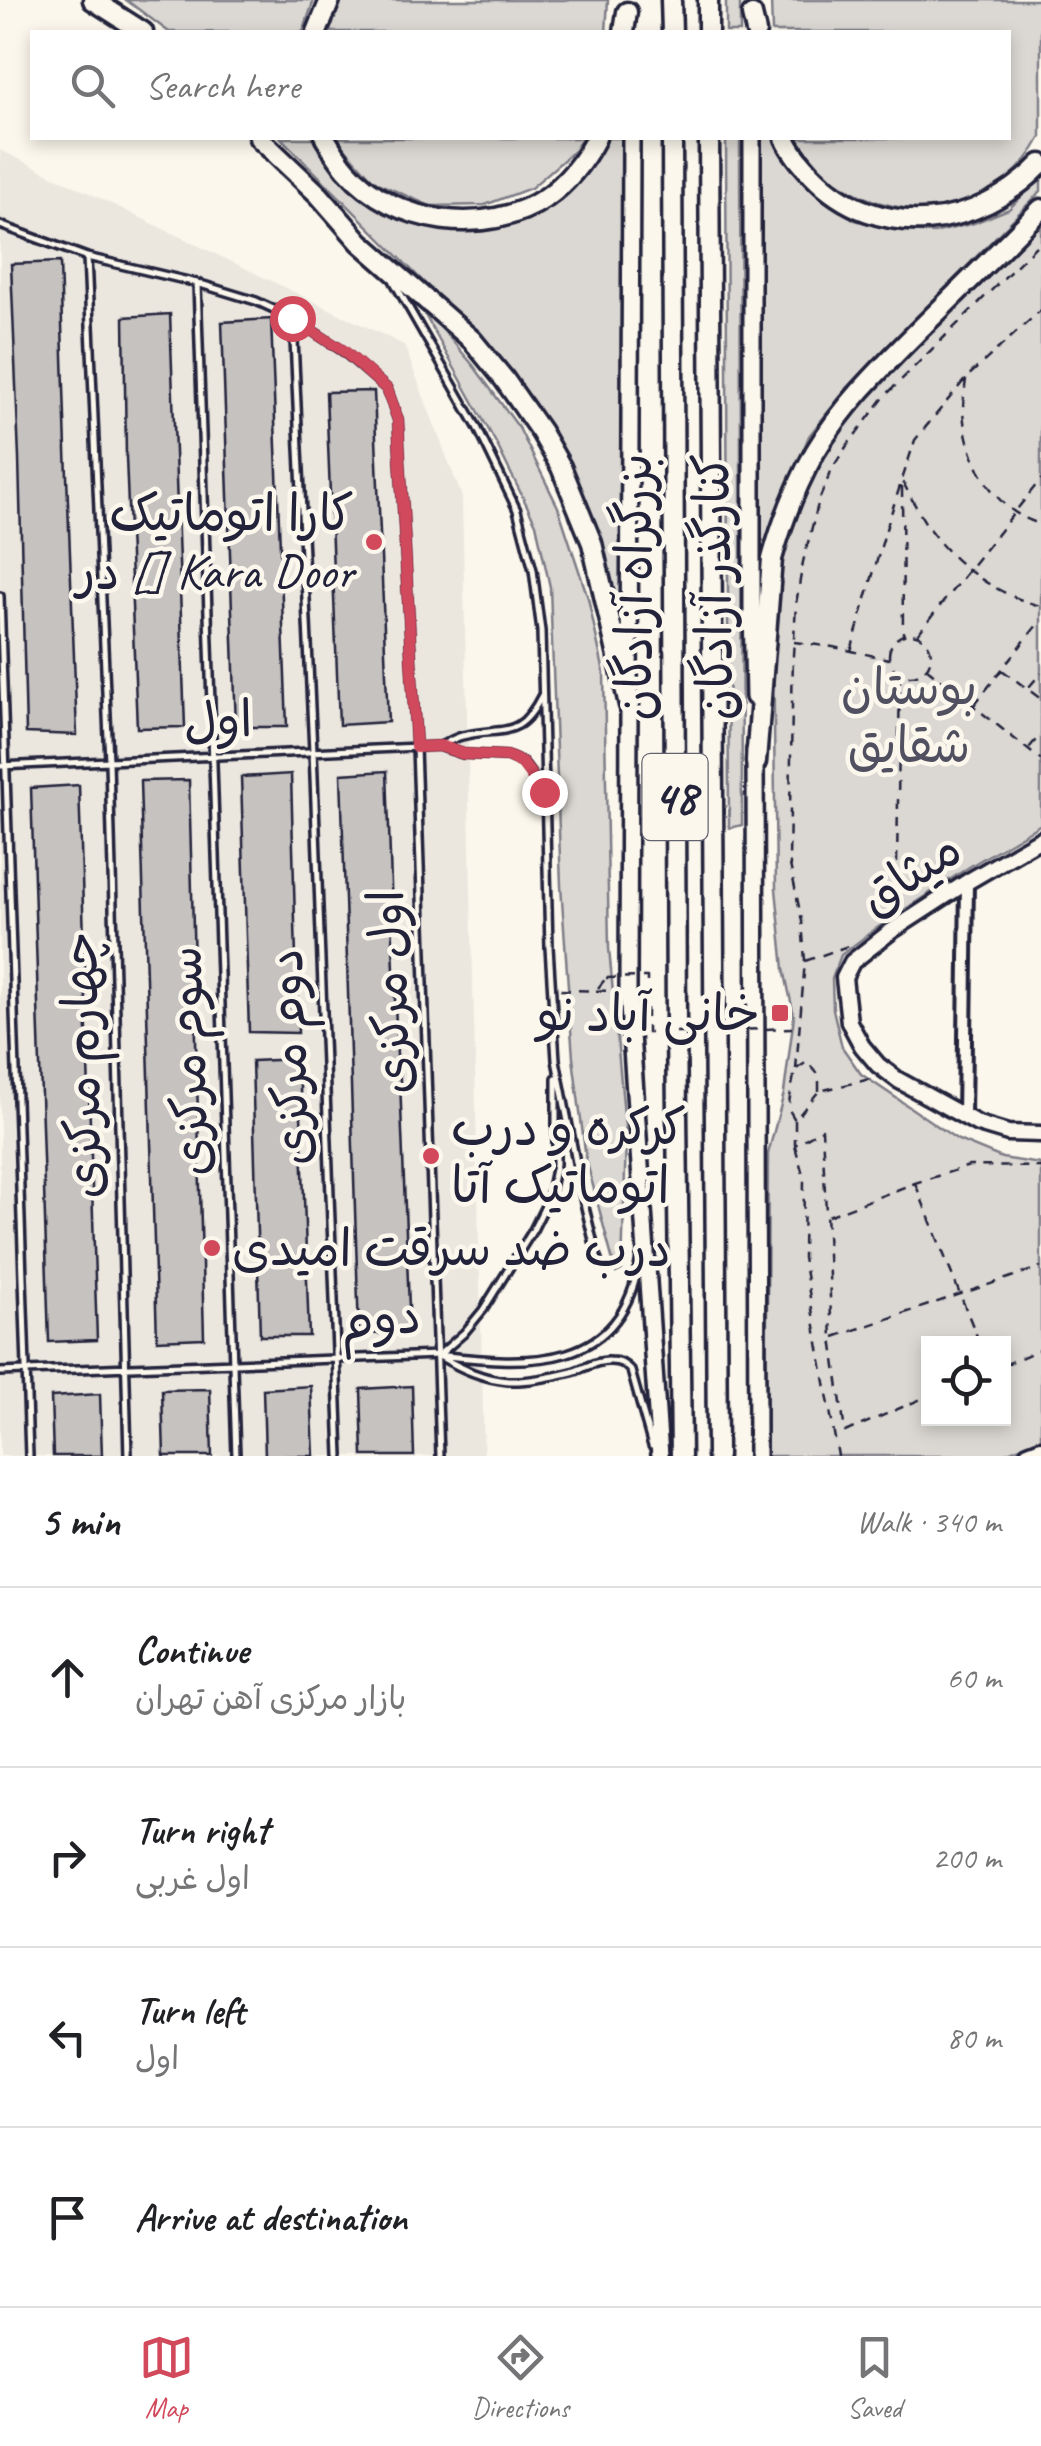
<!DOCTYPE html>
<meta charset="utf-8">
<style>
:root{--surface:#fff;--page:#f6f6f6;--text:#202124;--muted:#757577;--line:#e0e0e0;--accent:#d1495b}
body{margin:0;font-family:Caveat,"Playpen Sans Arabic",sans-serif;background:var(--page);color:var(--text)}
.controls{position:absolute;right:30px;bottom:30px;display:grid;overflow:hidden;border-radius:0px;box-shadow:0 5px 15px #0003}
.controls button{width:90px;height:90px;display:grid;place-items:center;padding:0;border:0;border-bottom:2px solid var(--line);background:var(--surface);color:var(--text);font:50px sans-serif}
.stop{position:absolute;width:30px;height:30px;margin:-22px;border:8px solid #d1495b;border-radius:50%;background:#fff}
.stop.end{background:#d1495b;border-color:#fff;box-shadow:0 2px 10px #0008}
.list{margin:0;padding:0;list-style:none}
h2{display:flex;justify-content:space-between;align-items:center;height:130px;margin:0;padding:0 40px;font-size:42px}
h2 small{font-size:32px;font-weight:400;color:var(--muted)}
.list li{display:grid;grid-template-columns:65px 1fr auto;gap:30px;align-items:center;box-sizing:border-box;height:180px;padding:0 40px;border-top:2px solid var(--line)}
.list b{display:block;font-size:38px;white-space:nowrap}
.list p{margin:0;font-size:32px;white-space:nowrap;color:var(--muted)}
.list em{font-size:32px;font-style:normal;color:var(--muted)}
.icon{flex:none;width:55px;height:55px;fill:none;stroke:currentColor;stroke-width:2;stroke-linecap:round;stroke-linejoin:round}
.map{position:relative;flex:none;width:1041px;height:1456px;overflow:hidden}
.search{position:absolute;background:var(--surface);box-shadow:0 5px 15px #0003;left:30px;right:30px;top:30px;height:110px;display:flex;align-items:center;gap:25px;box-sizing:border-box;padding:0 35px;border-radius:0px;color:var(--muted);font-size:38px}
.sheet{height:850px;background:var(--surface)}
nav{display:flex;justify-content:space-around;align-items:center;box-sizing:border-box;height:140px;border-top:2px solid var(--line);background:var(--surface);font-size:28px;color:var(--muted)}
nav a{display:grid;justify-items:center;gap:5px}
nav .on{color:var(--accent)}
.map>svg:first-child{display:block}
</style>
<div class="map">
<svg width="1041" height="1456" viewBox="0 0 1041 1456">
<rect width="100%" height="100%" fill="#fbf7ec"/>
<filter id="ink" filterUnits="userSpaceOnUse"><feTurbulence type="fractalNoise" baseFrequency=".01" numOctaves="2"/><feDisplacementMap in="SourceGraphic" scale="20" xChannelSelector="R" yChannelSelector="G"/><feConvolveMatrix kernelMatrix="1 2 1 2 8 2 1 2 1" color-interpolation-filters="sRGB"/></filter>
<g filter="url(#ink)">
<path fill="#ebe7df" d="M0 150 404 345 462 497 484 1456H0Z"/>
<path fill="#dbd8d3" stroke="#7e7d87" stroke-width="2.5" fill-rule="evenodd" d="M126 0H314L303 32H169Z
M339 0H608L606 32H326Z
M726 0H740V32H726Z
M771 0H1041V137C1025 169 987 201 951 208 915 214 869 205 839 183 831 178 820 172 814 165 808 157 803 146 798 138H1008V32H772Z
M281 138H315C354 211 445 254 524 217 535 212 546 202 556 195 579 178 594 164 605 138H624L623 656 609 575 598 535 476 335Z
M336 138H582L575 150 531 188 485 205 430 206 375 182Z
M726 138H740L742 825 729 828Z
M760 138H773L790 167 818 195 855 220 893 230 934 233 974 223 1009 209 1041 177V191L847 388 809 436 766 542 761 539Z
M1041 220V824L969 867 874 930 841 955 832 979 833 1009 842 1047 861 1074 958 1140 1002 1158 1041 1164V1438L999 1456H766L768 1154 784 1093 794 1016 784 969 776 889 773 637 784 554 810 480 847 421 1003 256ZM928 1344H1004V1418H928Z
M416 299 473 365 519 428 558 507 588 598 604 673 609 948 626 1138 622 1270 616 1273 586 1159 573 1058 561 885 550 587 536 524 496 443Z"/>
<path fill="#c6c2c0" stroke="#22223b" stroke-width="2.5" d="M60 262 66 450 77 735 26 733 19 458 11 264Z
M170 314 185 727 137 728 126 457 124 317Z
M271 319 287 727H236L222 322Z
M374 391 388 722 339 725 326 392Z
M387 771 397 1056H399L410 1333 359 1334 341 774Z
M291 774 298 1033 249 1032 241 777Z
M189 780 204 1338 157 1340 140 781Z
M79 785 97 1340 49 1342 31 788Z
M299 1059 309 1336H260L252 1061Z
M311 1386 314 1456H265L263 1389Z
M412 1386 414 1456H363L361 1389Z
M210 1389 212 1456H164L162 1390Z
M100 1394 102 1456H53L51 1397Z"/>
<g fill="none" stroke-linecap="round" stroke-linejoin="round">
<defs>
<path id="lane" d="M0 225 87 257 197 283 256 301 293 318 343 351 387 389 398 420 416 747 440 1456
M87 257 109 761 128 1456
M394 282 477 427 517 510 533 570 541 631 549 947 556 1060 584 1203 599 1265
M197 283 236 1456
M293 318 313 751 340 1456
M0 596 29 1456
M442 747 463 754 507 756 523 763 544 792
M0 766 440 746C447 743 454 738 462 736 503 726 519 741 542 695
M439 1355 464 1333 483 1310 533 1230 549 1198 556 1164V1078
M441 1357C462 1369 483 1379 508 1381 529 1382 552 1377 572 1372 585 1368 597 1360 610 1361 620 1361 625 1364 631 1371L652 1446
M0 1372 438 1355C529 1365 623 1373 640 1257"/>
<path id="street" d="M964 1118 967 882"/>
<path id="secondary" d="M1041 839 967 882 890 932 852 962 844 978 849 1022 862 1046 878 1065 898 1080 978 1124 1008 1133 1041 1134
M1028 1456V1453L1041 1448"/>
<path id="primary" d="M631 138 628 991 660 1456
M752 138V607L754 697
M755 750 757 1456"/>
<path id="highway" d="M93 0 143 32
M671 0 672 32
M708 0V32
M752 15 756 32
M317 32 330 0
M624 32 627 12
M259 138 319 195 360 242 472 340 504 379 541 432 561 467 592 543 629 705
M325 138C332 149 338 160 347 170 394 225 487 238 547 197 568 182 584 161 596 138
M672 138 676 1027 681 1456
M709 138 717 1456
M785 138C791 152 802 164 812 175 878 244 979 229 1041 164
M756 762 772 559C782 522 796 486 815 452 842 406 883 366 920 329 961 289 1001 249 1041 209"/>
</defs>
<use href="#lane" stroke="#22223b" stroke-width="12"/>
<use href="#street" stroke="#22223b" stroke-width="18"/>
<use href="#secondary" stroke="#22223b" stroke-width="21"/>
<use href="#primary" stroke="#22223b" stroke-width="22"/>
<use href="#highway" stroke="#22223b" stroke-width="25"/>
<path stroke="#22223b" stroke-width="2.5" stroke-dasharray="10 8" stroke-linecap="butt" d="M966 379C965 389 963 401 963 411 966 458 993 512 1041 524
M903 482C910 496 918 511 926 524 951 563 996 595 1041 606
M902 487 903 635
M889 655a21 21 0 1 1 42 0a21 21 0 1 1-42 0Z
M917 635 1041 479
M794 642 833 647 889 659
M851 651 886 529 915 440 967 377 1041 310
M926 668 1041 760
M1002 670 1041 699
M900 673 897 864 932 888
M1029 687 1041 673
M974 705 1041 620
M1029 748 1041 734
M805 961 802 921 789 860 793 655 796 604 803 562 819 500 832 469 846 447 885 396 1041 241
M598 988 606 978
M560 990 616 991
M796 1069 805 961 851 945
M819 1091V1075L807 1062 795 1070 788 1108 795 1120 819 1091 875 1078
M795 1120V1145L822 1129 832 1338 845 1432 928 1396
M795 1146 804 1178 803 1258 838 1456
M915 1183 980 1344
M828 1216 915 1183 969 1166 1041 1167
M834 1337 1041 1267
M1004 1365 1041 1349"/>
<use href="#lane" stroke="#fbf7ec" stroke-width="5"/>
<use href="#street" stroke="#fbf7ec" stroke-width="10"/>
<use href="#secondary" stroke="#fbf7ec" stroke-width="14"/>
<use href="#primary" stroke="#fbf7ec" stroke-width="15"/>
<use href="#highway" stroke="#fbf7ec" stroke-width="18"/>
<path stroke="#22223b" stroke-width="2.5" stroke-dasharray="10 8" stroke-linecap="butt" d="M606 978 647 977V1033L792 1028"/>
</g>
</g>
<g fill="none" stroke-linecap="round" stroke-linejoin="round" filter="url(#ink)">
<path stroke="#d1495b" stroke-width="12" d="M292 318 344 351 387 389 398 420 416 747 440 746 464 754 507 756 522 763 544 792"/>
</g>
<g fill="#d1495b" stroke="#fbf7ec" stroke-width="4">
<circle cx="374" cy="542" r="10"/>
<rect x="770" y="1003" width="20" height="20" rx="5"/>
<circle cx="431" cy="1156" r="10"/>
<circle cx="212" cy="1248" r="10"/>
</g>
<g text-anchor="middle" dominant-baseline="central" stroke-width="9" stroke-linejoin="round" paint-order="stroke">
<rect fill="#fbf7ec" stroke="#636270" stroke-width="2.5" x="642.5" y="754" width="65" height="86" rx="8"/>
<g font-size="48" font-weight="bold" fill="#22223b">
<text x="675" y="797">48</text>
</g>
<g font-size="50" fill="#22223b" stroke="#fbf7ec" text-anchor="end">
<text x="354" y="513">کارا اتوماتیک<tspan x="354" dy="58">در [] Kara Door</tspan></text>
<text x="760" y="1013">خانی آباد نو</text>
<text x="451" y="1127" text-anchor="start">کرکره و درب<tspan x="451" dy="58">اتوماتیک آتا</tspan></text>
<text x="232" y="1248" text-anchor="start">درب ضد سرقت امیدی</text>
</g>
<g font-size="50" fill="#22223b" stroke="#fbf7ec">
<text transform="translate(634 587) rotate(-90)">بزرگراه آزادگان</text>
<text transform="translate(714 587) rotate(-91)">کنارگذر آزادگان</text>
<text transform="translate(218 721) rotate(-3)">اول</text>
<text transform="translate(910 873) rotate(-33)">میثاق</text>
<text transform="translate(390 992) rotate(-92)">اول مرکزی</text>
<text transform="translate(289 1057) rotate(-92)">دوم مرکزی</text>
<text transform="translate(188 1061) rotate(-92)">سوم مرکزی</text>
<text transform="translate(82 1065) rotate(-91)">چهارم مرکزی</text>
<text transform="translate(380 1319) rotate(-6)">دوم</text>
</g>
<g font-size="50" fill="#505061" stroke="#fbf7ec">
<text x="909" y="687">بوستان<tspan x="909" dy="58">شقایق</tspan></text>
</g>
</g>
</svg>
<div class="controls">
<button><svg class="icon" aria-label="locate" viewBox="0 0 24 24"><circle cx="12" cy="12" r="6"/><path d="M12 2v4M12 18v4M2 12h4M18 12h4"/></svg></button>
</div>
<div class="stop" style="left:292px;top:318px"></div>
<div class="stop end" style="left:544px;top:792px"></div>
<div class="search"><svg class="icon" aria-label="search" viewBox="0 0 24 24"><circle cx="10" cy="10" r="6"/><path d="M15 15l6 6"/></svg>Search here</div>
</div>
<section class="sheet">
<h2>5 min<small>Walk · 340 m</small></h2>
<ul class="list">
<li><svg class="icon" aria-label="ahead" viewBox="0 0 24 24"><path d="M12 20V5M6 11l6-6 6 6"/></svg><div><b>Continue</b><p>بازار مرکزی آهن تهران</p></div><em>60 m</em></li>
<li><svg class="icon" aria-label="right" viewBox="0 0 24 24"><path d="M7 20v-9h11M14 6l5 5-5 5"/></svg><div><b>Turn right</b><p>اول غربی</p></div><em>200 m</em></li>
<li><svg class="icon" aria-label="left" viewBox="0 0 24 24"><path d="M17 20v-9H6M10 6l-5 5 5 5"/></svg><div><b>Turn left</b><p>اول</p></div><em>80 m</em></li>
<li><svg class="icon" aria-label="arrive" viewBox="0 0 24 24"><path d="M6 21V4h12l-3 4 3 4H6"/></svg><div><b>Arrive at destination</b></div></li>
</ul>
</section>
<nav>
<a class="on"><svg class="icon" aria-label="map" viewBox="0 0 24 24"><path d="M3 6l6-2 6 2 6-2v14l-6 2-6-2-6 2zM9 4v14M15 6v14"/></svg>Map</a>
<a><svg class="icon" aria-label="directions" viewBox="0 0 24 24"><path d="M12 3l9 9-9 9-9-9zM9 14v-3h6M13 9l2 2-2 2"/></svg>Directions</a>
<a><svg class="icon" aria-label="saved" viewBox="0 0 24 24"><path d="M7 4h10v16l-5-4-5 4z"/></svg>Saved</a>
</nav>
